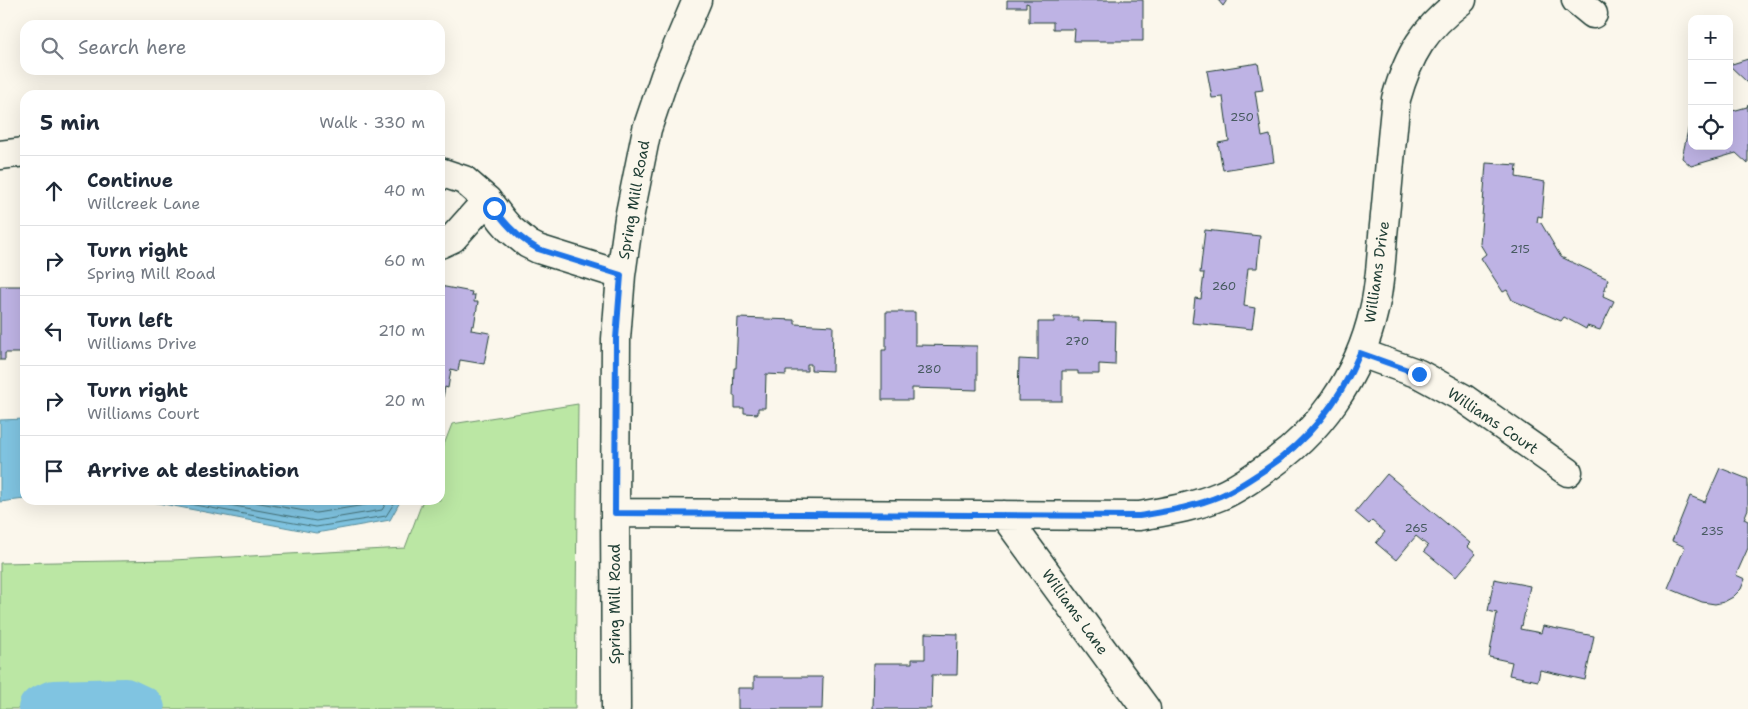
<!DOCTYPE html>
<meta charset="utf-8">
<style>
:root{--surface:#fff;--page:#f2f2f3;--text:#1f2937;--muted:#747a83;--line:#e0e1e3}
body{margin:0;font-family:"Shantell Sans",sans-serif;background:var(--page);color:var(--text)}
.controls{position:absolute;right:15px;top:15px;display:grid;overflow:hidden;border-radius:10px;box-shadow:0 5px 20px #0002}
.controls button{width:45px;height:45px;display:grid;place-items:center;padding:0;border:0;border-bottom:1px solid var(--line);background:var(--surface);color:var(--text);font:25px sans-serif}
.stop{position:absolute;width:15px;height:15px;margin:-11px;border:4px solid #1a73e8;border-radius:50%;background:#fff}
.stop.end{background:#1a73e8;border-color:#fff;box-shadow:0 1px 5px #0008}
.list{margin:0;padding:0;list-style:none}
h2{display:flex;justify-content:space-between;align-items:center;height:65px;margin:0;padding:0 20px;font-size:21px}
h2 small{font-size:16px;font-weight:400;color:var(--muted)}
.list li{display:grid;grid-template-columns:32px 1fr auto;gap:15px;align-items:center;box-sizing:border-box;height:70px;padding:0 20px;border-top:1px solid var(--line)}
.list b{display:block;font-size:19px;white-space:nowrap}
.list p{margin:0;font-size:16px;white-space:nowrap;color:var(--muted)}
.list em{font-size:16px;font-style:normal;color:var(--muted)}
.icon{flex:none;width:28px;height:28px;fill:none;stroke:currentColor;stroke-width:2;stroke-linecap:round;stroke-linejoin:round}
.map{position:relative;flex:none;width:1748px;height:709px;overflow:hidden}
.search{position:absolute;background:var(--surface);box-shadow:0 5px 20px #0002;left:20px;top:20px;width:425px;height:55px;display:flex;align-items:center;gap:12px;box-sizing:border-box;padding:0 18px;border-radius:15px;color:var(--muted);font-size:19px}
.panel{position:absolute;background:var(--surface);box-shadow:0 5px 20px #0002;left:20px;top:90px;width:425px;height:415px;border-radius:15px}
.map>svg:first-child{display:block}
</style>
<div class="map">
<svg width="1748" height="709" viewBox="0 0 1748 709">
<rect width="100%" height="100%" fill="#fbf7ec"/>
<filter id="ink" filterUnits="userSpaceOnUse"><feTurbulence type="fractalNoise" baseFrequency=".02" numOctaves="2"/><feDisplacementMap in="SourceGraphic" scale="10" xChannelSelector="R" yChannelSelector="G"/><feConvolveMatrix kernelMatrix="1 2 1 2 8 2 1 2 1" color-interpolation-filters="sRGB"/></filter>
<g filter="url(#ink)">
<path fill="#bbe7a4" stroke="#6d926c" d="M578 404 575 709H0V563L173 560 405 548 423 500H440V455L452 424Z"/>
<path fill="#80c4e1" stroke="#598e9c" d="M25 419V499L0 502V420Z
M142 500H401L390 520 316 533Z"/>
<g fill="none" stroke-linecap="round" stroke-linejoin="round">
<path stroke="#467379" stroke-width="1" d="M167 500 316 527 386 516 396 500
M202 500 316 521 382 510 388 500
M243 500 316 513 377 503 380 500"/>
<path stroke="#80c4e1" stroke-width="46" d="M41 709 54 703 125 701 142 709"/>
</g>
<path fill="#beb3e4" stroke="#1f3d34" d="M1007 0H1143V41H1074L1075 29H1053V22H1029V4L1026 3V7H1007Z
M1218 0H1227L1223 6Z
M1748 59V83L1729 65Z
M1258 63 1263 90 1255 91 1262 137 1270 135 1274 162 1223 170 1218 143 1229 141 1223 97 1212 98 1207 71Z
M1748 104V164L1736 153 1691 166 1682 158 1689 125 1692 124V146H1729V112L1747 107Z
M1486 163 1517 165 1516 177 1545 182 1542 217 1538 216 1537 222 1541 223 1561 257 1608 279 1603 296 1614 301 1600 330 1587 326 1586 329 1564 317 1561 321 1512 300 1507 290 1503 292 1481 258 1486 254 1480 244Z
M1205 230 1260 236 1257 268H1248L1244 306 1255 308 1252 329 1192 323 1195 298 1201 299 1204 273H1200Z
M0 286H25V353H5V360H0Z
M440 286 472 292 471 295H475L474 302H478L474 326 472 325 471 330 490 333 484 364 460 360 458 371 451 369 448 388 445 387 441 409 440 408Z
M886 312H915V345L977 346V390L912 388V400H882V350H886Z
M1054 317H1078V321L1116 322 1115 365 1099 364V374H1078V371H1062V401H1018L1019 359 1038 360V322H1054Z
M738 318 795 320V324L833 326 832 371 811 370V364H807V371H786V375L766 374 765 408H758V414L744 413V408H735V396H733L734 368H736Z
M1720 468 1748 479V509L1744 519 1748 521V548L1736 575 1745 579 1741 589 1733 597 1724 602 1715 604 1702 602 1668 588 1685 547 1672 541 1690 496 1705 502Z
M1387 474 1470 543 1467 546 1476 554 1456 577 1424 551 1428 546 1416 536 1396 560 1376 543 1385 532 1372 521 1369 524 1355 512Z
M1494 579 1530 586 1522 626 1521 625 1520 629 1541 633 1543 626 1594 636 1585 680 1540 670 1538 681 1509 675 1512 662 1489 657 1497 613 1488 611Z
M925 633 958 634 957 675H932L931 709H873L874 663H912V659H925Z
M754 677H823L822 709H738V688H754Z"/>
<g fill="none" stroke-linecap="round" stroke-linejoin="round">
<defs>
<path id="minor" d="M1576 0 1593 14
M0 155 25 152
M440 172 464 180 487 200 503 221 510 229 528 244 538 249 621 275
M440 244 453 238 487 200
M1361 353 1419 374 1463 398 1568 472
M615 513 1139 516C1167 511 1194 507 1220 496 1235 490 1249 480 1262 471 1319 434 1359 377 1374 310 1380 286 1381 260 1383 235 1388 189 1391 144 1396 99 1409 53 1424 29 1462 0
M1004 515 1146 709
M616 709 615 513 616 339 621 275 629 218 647 129 665 76 697 0"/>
</defs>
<use href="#minor" stroke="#1f3d34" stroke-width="31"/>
<use href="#minor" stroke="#fbf7ec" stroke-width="28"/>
</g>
</g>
<g fill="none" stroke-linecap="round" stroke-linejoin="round" filter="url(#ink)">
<path stroke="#1a73e8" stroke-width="6" d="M494 208C506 225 519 239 538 249L621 275 616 339 615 513 1139 516C1167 511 1194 507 1220 496 1235 490 1249 480 1263 471 1307 442 1340 401 1360 353L1419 374"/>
</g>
<g text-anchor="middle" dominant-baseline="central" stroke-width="4" stroke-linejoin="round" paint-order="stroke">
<g font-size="12" fill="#475a60">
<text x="1242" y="117">250</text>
<text x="1520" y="249">215</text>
<text x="1224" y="286">260</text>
<text x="1077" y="341">270</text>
<text x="929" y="369">280</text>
<text x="1416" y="528">265</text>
<text x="1712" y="531">235</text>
</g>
<g font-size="15" fill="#1f3d34" stroke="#fbf7ec">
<text transform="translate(634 200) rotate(-80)">Spring Mill Road</text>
<text transform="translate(1377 272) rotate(-82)">Williams Drive</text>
<text transform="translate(1493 421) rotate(34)">Williams Court</text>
<text transform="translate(615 604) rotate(-90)">Spring Mill Road</text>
<text transform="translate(1075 612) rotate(54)">Williams Lane</text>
</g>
</g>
</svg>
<div class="controls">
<button>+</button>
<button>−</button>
<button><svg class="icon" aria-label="locate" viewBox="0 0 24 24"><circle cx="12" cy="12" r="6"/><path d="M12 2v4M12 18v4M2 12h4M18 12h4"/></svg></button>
</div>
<div class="stop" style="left:494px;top:208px"></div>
<div class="stop end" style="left:1419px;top:374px"></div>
<div class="search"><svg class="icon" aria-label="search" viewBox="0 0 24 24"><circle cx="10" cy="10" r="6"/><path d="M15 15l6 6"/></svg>Search here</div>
<section class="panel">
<h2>5 min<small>Walk · 330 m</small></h2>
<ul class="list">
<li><svg class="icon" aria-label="ahead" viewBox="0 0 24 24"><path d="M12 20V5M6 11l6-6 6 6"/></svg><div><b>Continue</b><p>Willcreek Lane</p></div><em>40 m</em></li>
<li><svg class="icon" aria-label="right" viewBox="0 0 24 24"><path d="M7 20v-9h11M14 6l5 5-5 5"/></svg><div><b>Turn right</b><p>Spring Mill Road</p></div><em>60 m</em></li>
<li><svg class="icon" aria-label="left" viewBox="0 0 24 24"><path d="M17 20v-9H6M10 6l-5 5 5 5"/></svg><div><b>Turn left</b><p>Williams Drive</p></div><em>210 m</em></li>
<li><svg class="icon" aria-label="right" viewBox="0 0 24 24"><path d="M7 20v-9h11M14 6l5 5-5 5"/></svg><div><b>Turn right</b><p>Williams Court</p></div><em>20 m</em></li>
<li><svg class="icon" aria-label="arrive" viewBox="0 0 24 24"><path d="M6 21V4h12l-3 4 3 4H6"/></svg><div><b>Arrive at destination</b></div></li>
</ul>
</section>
</div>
